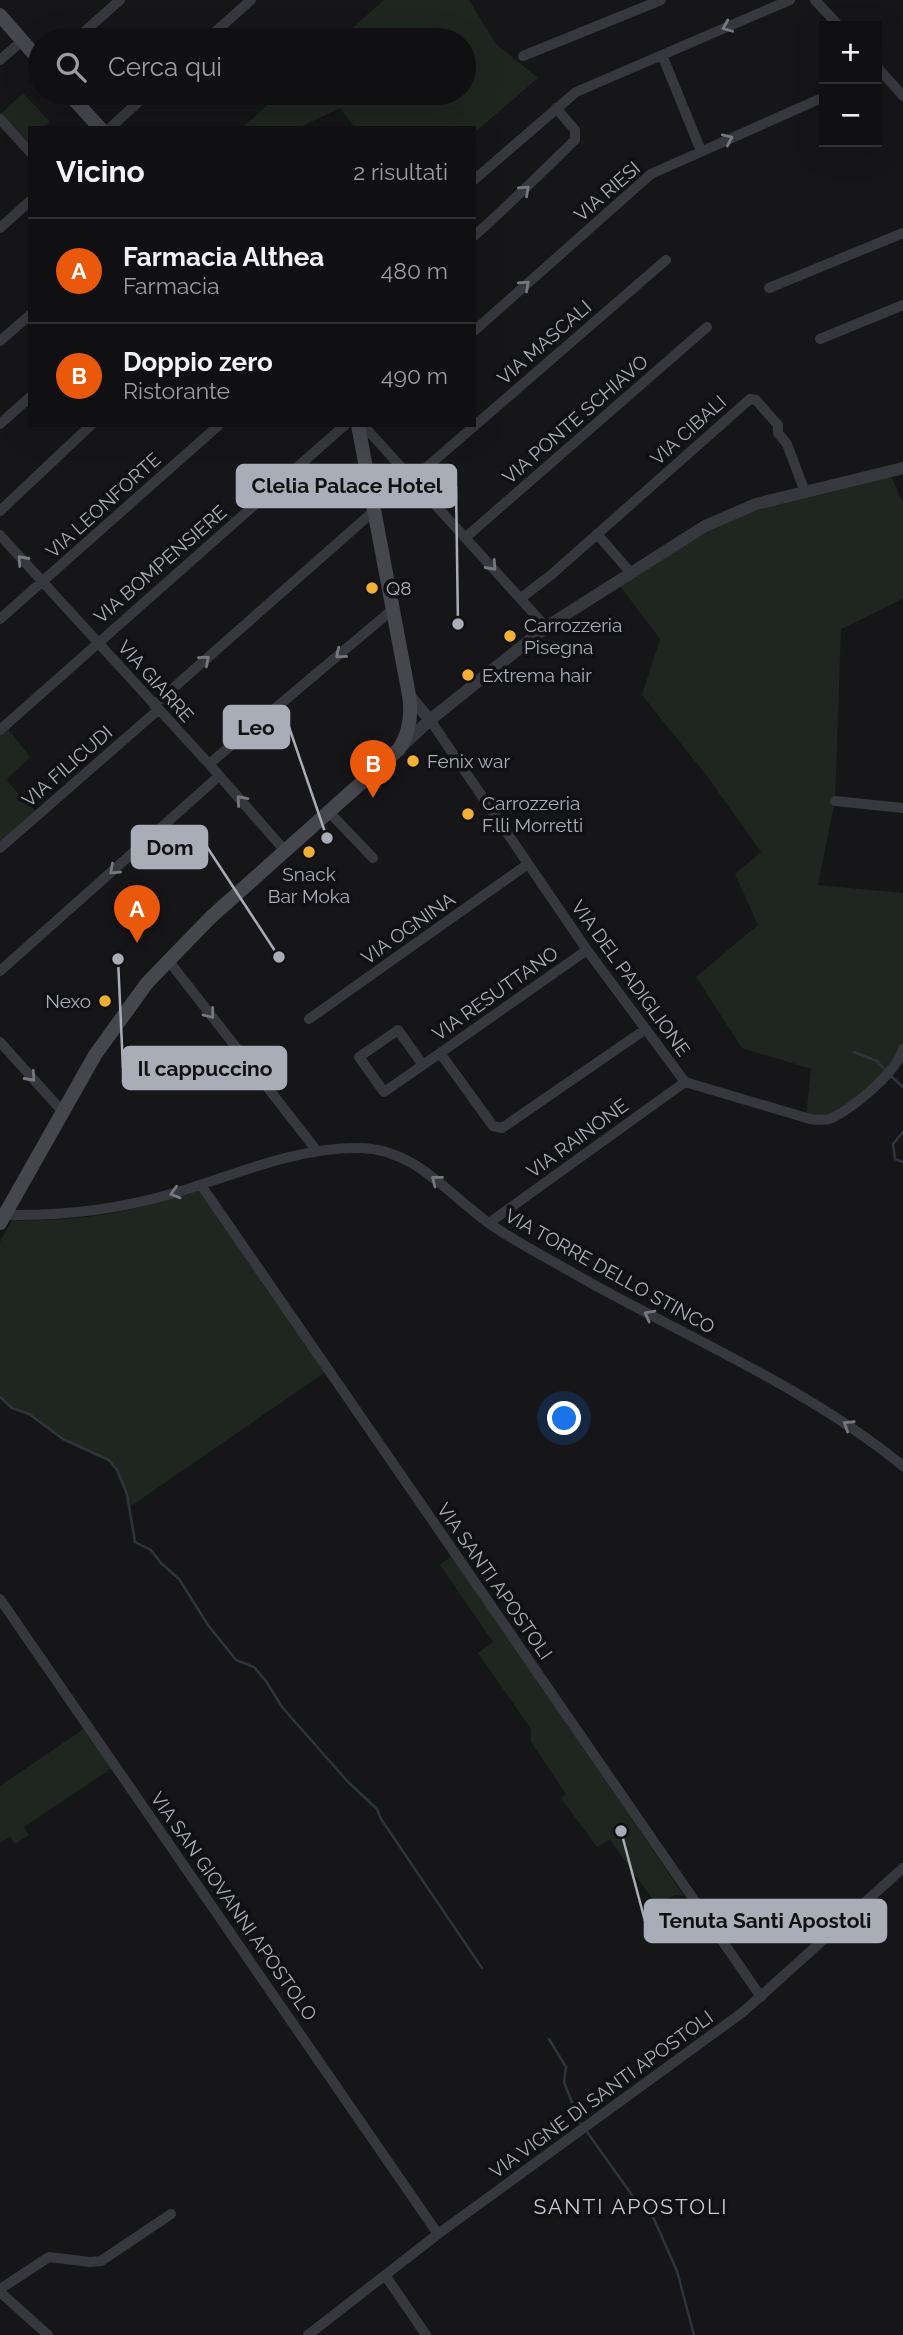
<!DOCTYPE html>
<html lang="it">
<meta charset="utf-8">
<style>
:root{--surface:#101012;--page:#19191b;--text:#f1f3f6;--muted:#9c9d9f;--line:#303032;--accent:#ea580c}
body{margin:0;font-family:Raleway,sans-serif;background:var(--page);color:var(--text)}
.controls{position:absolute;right:21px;top:21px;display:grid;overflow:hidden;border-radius:0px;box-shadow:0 7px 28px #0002}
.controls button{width:63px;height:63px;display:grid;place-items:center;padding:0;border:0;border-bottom:2px solid var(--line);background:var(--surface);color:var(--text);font:35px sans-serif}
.you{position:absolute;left:565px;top:1419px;width:24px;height:24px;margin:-18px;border:5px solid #fff;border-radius:50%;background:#1a73e8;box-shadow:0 0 0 10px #1a73e833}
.badge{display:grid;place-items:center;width:46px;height:46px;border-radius:50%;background:var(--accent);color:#fff;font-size:23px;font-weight:700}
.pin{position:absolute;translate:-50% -58px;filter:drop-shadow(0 2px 4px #0008)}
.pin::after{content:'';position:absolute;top:37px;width:24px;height:21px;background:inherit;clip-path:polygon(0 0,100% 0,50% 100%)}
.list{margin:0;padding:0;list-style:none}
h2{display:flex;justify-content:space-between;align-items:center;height:91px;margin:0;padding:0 28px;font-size:30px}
h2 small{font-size:23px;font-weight:400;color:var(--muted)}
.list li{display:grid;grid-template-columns:46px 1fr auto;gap:21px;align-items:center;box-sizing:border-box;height:105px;padding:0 28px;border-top:2px solid var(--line)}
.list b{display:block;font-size:26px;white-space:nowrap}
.list p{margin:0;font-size:23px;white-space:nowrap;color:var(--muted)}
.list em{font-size:23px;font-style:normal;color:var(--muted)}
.icon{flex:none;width:38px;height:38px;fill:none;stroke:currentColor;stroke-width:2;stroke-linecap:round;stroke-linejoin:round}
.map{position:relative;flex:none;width:903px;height:2335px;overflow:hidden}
.search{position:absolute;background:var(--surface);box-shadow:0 7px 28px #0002;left:28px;top:28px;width:448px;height:77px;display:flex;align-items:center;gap:18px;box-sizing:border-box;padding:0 24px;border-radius:38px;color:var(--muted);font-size:26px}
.panel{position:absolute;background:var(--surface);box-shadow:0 7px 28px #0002;left:28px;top:126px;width:448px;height:301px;border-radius:0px}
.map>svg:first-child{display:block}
</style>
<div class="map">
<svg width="903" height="2335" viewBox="0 0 903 2335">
<rect width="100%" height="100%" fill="#161618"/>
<path fill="#1e261f" d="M384 0H469L495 43 538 78 474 133V128H355L340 108 298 128H242L281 93H464V40H339Z
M23 93 50 122 43 128H30L28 142 1 114Z
M889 472 903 503V599L841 629 835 801 818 885 903 893V1049L899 1060 832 1118H806L811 1069 742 1048 696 977 758 925 735 874 761 852 707 776 642 695 660 639 617 582 722 518Z
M2 721 30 757 6 780 35 811 0 842V723Z
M201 1188 327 1371 131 1506 117 1470 109 1460 63 1439 29 1414 12 1408 0 1397V1242L12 1220C80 1222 137 1212 201 1188Z
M453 1555 684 1896 675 1895 656 1904 610 1840 597 1847 561 1798 566 1794 531 1742V1729L478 1653 493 1642 440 1565Z
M85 1728 112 1768 24 1827 29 1835 15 1844 10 1837 0 1843V1786Z"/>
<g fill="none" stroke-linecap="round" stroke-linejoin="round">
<path stroke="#2c353c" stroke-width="2.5" d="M854 1052 877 1061 886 1071
M892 1077 903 1087
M903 1132 893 1144 895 1159 903 1162
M0 1397 12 1408 29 1414 63 1439 109 1460 117 1470 127 1494 135 1542 151 1550 161 1563 179 1579 208 1625 236 1660 254 1667 266 1681 282 1707 348 1782 377 1809 381 1819 482 1968
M549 2039 566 2067 564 2082 580 2123
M587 2132 632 2195 654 2219 677 2271 694 2335"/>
<path stroke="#37383d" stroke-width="10" d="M815 0 839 26
M75 40 120 0
M206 40 251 0
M662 55 701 151
M523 56 661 0
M0 60 22 41
M877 67 903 96
M0 119 30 152
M110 128 148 93
M474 180 576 92 790 0
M0 228 30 201
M474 236C509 205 542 172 575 140V130L556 108
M769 288 903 233
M474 331 651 174 824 97
M820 339 903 305
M0 341 30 315
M0 424 30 397
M363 425 546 627
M413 479 666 260
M0 511 91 425
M597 534 631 573
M0 535 209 764 286 852
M466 537 707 327
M521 598 551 575 750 399 756 400 778 425V433L787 444 805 492
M0 619 219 425
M154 705 375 510
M430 720 587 950 685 1082 810 1119C817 1120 825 1121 832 1118 853 1108 897 1072 903 1049
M0 730 345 425
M209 764 392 610
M835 801 903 808
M330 813 373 858
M0 848 158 710
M168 960 317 1151
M0 971 219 776
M309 1019 528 864
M398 1030 423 1065 384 1092 359 1057Z
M0 1042 62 1111
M440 1053 493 1126 502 1128 646 1029
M423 1065 587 950
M201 1185 761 1997
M4 1215C62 1216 116 1210 171 1194 233 1176 294 1147 360 1148 417 1149 450 1197 493 1226 521 1245 551 1260 580 1277 688 1338 806 1387 903 1466
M489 1223 685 1082
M0 1599 438 2234
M385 2275 426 2335
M0 2289 49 2257 90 2262 101 2261 171 2214
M0 2292 48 2335
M308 2335 438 2234 743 2012 903 1868"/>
<path stroke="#37383d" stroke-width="12" d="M409 695 430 720
M402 746 430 720 546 627 705 526 756 504 903 468"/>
<path stroke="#45474d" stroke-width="14" d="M0 15 40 61
M68 93 100 128
M0 1223 95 1055 147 983 211 917 399 749C410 732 412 714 409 695L358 425"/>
</g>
<defs><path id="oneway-chevron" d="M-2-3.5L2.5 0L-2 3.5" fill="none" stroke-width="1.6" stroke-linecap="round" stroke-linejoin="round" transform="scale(1.75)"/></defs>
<g stroke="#757881">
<use href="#oneway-chevron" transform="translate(727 27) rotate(157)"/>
<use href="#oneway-chevron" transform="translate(728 139) rotate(-24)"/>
<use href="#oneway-chevron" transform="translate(525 190) rotate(-42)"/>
<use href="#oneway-chevron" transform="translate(525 285) rotate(-42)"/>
<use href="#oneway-chevron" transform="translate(22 560) rotate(-132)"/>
<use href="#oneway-chevron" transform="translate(492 566) rotate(48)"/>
<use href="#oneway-chevron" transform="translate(340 654) rotate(140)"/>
<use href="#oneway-chevron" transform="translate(205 660) rotate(-41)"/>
<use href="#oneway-chevron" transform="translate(241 800) rotate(-131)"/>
<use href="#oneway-chevron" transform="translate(114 870) rotate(138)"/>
<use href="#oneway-chevron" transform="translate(210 1014) rotate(52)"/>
<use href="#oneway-chevron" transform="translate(31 1077) rotate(48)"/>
<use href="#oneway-chevron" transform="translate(436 1180) rotate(-142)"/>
<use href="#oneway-chevron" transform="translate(175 1193) rotate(164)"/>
<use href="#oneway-chevron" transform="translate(649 1315) rotate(-152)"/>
<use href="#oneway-chevron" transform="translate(848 1425) rotate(-147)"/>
</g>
<g fill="#f2b134" stroke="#111113" stroke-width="2.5">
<circle cx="372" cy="588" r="7"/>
<circle cx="510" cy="636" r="7"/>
<circle cx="468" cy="675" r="7"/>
<circle cx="413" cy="761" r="7"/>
<circle cx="468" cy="814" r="7"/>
<circle cx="309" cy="852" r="7"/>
<circle cx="105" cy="1001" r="7"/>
</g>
<g text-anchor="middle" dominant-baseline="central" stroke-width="7" stroke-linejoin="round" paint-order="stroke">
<g font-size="19" fill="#a8adb8" stroke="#111113">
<text transform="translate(607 191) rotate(-41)">VIA RIESI</text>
<text transform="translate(544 342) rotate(-41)">VIA MASCALI</text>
<text transform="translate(575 419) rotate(-41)">VIA PONTE SCHIAVO</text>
<text transform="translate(688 430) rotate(-42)">VIA CIBALI</text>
<text transform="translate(103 505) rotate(-42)">VIA LEONFORTE</text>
<text transform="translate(160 564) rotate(-41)">VIA BOMPENSIERE</text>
<text transform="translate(156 681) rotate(48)">VIA GIARRE</text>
<text transform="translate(67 766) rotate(-41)">VIA FILICUDI</text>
<text transform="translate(408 928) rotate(-35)">VIA OGNINA</text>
<text transform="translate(631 978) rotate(54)">VIA DEL PADIGLIONE</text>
<text transform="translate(495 993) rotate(-35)">VIA RESUTTANO</text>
<text transform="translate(577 1138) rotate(-36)">VIA RAINONE</text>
<text transform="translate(610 1271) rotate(29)">VIA TORRE DELLO STINCO</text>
<text transform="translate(495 1581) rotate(55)">VIA SANTI APOSTOLI</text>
<text transform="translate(234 1906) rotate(55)">VIA SAN GIOVANNI APOSTOLO</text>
<text transform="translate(601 2094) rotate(-36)">VIA VIGNE DI SANTI APOSTOLI</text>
</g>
<g font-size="19" fill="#a8adb8" stroke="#111113" text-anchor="start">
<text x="386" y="588">Q8</text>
<text x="524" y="625">Carrozzeria<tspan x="524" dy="22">Pisegna</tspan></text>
<text x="482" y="675">Extrema hair</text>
<text x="427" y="761">Fenix war</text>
<text x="482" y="803">Carrozzeria<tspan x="482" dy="22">F.lli Morretti</tspan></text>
<text x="309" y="874" text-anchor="middle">Snack<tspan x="309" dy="22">Bar Moka</tspan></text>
<text x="91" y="1001" text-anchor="end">Nexo</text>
</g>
<g font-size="21" letter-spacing="2" fill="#c9ccd4" stroke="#111113">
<text x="631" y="2206">SANTI APOSTOLI</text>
</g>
</g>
<path fill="none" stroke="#a8adb8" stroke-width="2.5" d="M458 624L456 486M327 838L289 727M279 957L207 847M118 959L123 1068M621 1831L645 1921"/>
<g fill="#a8adb8" stroke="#111113" stroke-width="2.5">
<circle cx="458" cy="624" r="7"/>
<circle cx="327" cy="838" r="7"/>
<circle cx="279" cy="957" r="7"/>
<circle cx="118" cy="959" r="7"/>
<circle cx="621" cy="1831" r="7"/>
</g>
<g fill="#a8adb8" stroke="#a8adb8" stroke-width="2.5">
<rect x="237" y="465" width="219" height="42" rx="7"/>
<rect x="224" y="706" width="65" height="42" rx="7"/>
<rect x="132" y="826" width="75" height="42" rx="7"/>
<rect x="123" y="1047" width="163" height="42" rx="7"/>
<rect x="645" y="1900" width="241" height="42" rx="7"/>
</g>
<g font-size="21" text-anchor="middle" font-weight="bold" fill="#111">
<text x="347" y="493">Clelia Palace Hotel</text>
<text x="256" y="735">Leo</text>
<text x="170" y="855">Dom</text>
<text x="205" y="1076">Il cappuccino</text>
<text x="765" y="1928">Tenuta Santi Apostoli</text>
</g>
</svg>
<div class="controls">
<button>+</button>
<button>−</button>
</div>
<div class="you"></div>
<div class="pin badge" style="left:137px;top:943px">A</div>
<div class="pin badge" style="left:373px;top:798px">B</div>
<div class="search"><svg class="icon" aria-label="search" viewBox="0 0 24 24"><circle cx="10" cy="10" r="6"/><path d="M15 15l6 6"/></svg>Cerca qui</div>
<section class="panel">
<h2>Vicino<small>2 risultati</small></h2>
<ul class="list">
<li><span class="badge">A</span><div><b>Farmacia Althea</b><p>Farmacia</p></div><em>480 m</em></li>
<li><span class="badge">B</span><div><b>Doppio zero</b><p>Ristorante</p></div><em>490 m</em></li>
</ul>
</section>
</div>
